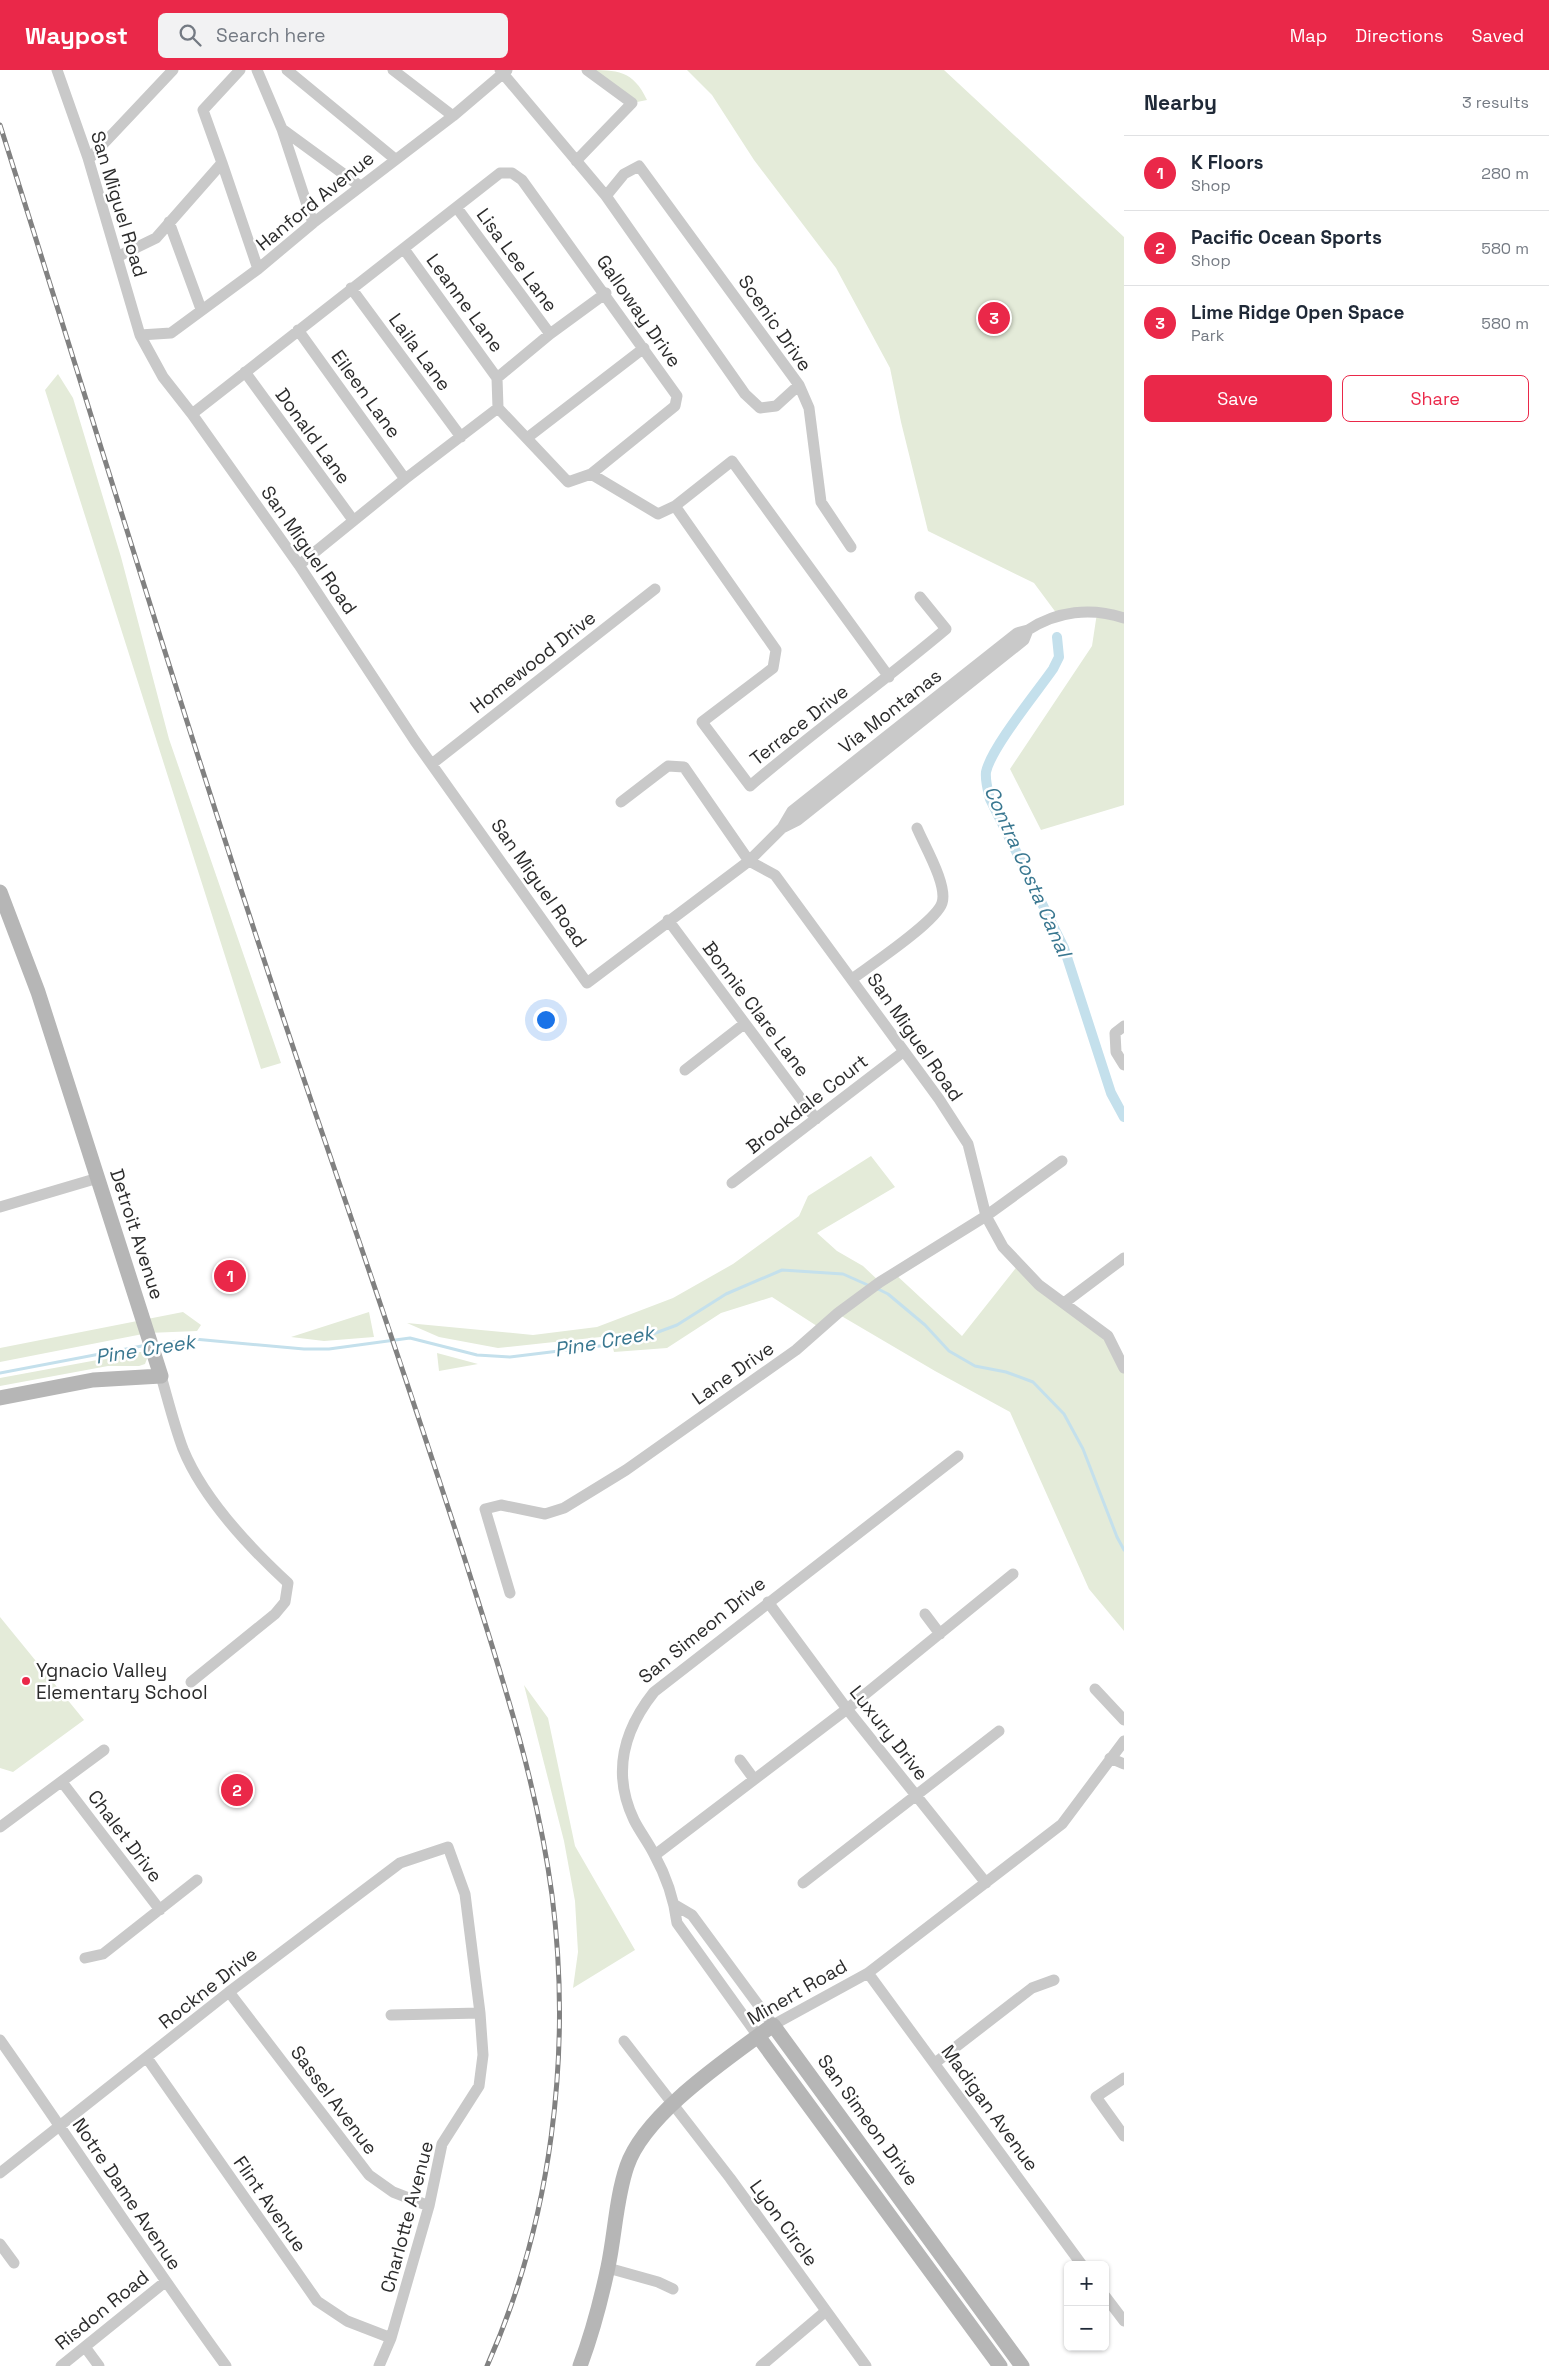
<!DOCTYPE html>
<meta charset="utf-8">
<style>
:root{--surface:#fff;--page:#f2f2f3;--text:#1f2937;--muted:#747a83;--line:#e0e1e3;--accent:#ea2849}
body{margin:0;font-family:"Space Grotesk",sans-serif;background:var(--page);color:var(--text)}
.controls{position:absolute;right:15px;bottom:15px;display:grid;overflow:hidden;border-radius:8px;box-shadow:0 1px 4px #0004}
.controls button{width:45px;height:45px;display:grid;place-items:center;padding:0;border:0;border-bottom:1px solid var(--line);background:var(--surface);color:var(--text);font:25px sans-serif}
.you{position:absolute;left:545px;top:949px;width:18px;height:18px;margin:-12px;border:4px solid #fff;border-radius:50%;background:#1a73e8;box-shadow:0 0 0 8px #1a73e833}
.badge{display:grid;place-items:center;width:32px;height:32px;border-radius:50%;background:var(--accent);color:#fff;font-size:16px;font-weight:700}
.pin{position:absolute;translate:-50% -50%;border:2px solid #fff;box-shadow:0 1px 5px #0006}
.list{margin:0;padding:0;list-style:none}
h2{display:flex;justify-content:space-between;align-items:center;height:65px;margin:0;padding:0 20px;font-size:21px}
h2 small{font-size:16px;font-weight:400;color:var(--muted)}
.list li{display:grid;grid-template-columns:32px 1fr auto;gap:15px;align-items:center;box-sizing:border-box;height:75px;padding:0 20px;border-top:1px solid var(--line)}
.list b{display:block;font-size:19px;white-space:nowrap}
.list p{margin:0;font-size:16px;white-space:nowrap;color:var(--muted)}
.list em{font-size:16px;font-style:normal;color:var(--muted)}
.actions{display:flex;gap:10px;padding:15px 20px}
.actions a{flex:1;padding:11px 0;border:1px solid var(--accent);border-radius:8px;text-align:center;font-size:18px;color:var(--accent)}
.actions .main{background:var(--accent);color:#fff}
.icon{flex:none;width:28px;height:28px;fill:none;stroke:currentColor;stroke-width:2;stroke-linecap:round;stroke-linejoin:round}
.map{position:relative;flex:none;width:1124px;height:2296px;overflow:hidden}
header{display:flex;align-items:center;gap:30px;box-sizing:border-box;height:70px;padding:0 25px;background:var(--accent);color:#fff}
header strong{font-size:24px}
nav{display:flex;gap:28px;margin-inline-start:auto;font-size:18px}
.search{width:350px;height:45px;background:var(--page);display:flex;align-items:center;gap:12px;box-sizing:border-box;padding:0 18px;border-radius:8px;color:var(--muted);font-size:19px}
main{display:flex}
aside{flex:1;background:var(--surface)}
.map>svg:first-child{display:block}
</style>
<header>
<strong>Waypost</strong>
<div class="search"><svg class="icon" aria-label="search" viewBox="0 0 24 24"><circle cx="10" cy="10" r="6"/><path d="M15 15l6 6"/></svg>Search here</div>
<nav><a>Map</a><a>Directions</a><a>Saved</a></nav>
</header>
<main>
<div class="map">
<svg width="1124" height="2296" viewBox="0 0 1124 2296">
<rect width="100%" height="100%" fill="#fff"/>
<path fill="#e4ebd9" d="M587 0C617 0 633 0 647 30L632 33Z
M687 0H944L1124 167V735L1041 760 1010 699 1092 576 1097 543 1057 544 1034 513 928 461 901 352 890 298 836 198 754 90 712 25Z
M58 304 73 328 121 487 169 669 281 993 261 999 45 320Z
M871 1086 895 1117 817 1163 837 1181 863 1196 880 1212 894 1203 962 1266 1019 1194 1108 1266 1124 1298V1561L1089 1519 1010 1342 935 1301 838 1244 820 1258 772 1227 721 1243 667 1278 614 1282 610 1266 498 1278 439 1267 407 1253 533 1265 597 1257 673 1228 733 1194 799 1146 808 1126Z
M183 1242 201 1255 197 1261 148 1263 0 1292V1278Z
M369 1242 374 1267 324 1271 291 1267Z
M146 1281 148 1286 145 1294 139 1296H108L0 1316V1308Z
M437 1283 478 1294 439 1301Z
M0 1547 84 1650 13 1702 0 1698Z
M524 1615 548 1648 575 1776 635 1880 573 1918 578 1882 575 1831 564 1771Z"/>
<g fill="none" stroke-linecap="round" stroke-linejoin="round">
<path stroke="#c4e0ec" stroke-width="3" d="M876 1218 888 1224 925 1255 949 1281 975 1296 1006 1302 1033 1312 1064 1344 1083 1379 1117 1467 1124 1480
M155 1274 194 1269 304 1279H329L410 1268 477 1285 510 1287 608 1275 642 1268 677 1255 726 1224 782 1200 843 1204 870 1216
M0 1303 147 1275"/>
<path stroke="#c4e0ec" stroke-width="10" d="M1057 567 1059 587 1053 599C1037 622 991 678 986 702 985 711 988 721 990 729L1064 878 1111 1023 1124 1047"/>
<path stroke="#c9c9c9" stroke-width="11" d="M57 0 88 88 140 265 163 307 192 344 299 495 415 671 587 913 749 791 782 758 792 741 1017 563 1028 560 1024 570 798 750 782 758
M257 0 282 59 313 153
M287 0 395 89
M393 0 453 46
M500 0 606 126 745 324 760 338 776 336 799 315
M282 59 360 116
M89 89 173 0
M576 91 632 33 587 0
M222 93 258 199
M606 126 624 104 639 96 799 315 809 338 821 432 851 477
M457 138 550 264
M169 152 201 239
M404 179 497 308
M117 187 156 168 222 93 203 40 240 0
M351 218 461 367
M298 260 405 409
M140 265 171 263 258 199 313 153 453 46 507 0
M245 302 353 450
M498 338 497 308 550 264 606 223
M192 344 500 103H512L522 110 677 326 675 336 591 404 568 412 498 338 405 409 299 495
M527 368 644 278
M591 404 658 444 675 436 776 580 773 598 702 652 750 716C813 662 882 613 946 559L920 527
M675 436 732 391 889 607
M1028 560C1057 541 1091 537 1124 548
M433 693 655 519
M621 732 668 696 684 697 749 791 775 805 939 1029 968 1074 986 1146 1003 1177 1039 1215 1108 1266 1124 1298
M668 850 816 1049
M852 909C871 895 936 852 942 833 948 815 924 775 917 758
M1124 956 1115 963 1116 982 1124 995
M685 1000 744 954
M732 1113 903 982
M0 1137 98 1108
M1064 1233 1124 1188
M161 1306C168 1330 174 1355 183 1379 203 1428 249 1477 288 1513L285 1532 275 1544 191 1612
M510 1523 485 1439 501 1435 545 1444 564 1438 626 1400 796 1280 838 1243 880 1212 986 1146 1062 1091
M768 1532 847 1639 986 1813
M925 1544 940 1564
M1095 1619 1124 1650
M1110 1688 1124 1694
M740 1690 754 1709
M62 1712 160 1840
M0 1757 104 1680
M655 1785 847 1639 1013 1504
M803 1813 999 1661
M675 1835 692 1845 773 1955 868 1903 1062 1754 1124 1671
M85 1888 103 1884 197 1810
M868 1903 1082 2195
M229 1922 369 2105 393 2122 429 2136
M391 1945 480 1943
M758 1966 677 1853C674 1829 665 1804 654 1784 648 1772 640 1762 634 1750 612 1704 623 1661 654 1622L958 1386
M0 1970C76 2078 148 2189 226 2296
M624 1971 730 2108 866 2296
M147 1988 317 2231 347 2251 391 2268
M935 1993 1032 1918 1054 1910
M1124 2008 1096 2027 1124 2066
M0 2103 229 1922 400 1793 448 1777 465 1824 480 1943 483 1985 479 2016 442 2074 429 2136 391 2268 379 2296
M0 2174 14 2193
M608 2198 658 2212 673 2219
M1105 2226 1124 2251
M85 2277 99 2296
M61 2296 165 2212
M761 2296 826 2241"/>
<path stroke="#b6b6b6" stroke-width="15" d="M0 822 38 922 161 1306 93 1310 0 1328
M758 1966 1000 2296
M580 2296C592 2264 601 2230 608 2197 615 2164 616 2128 627 2096 645 2043 729 1988 773 1955L1022 2296"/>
<defs>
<path id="rail" d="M0 55C104 383 203 714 314 1039 366 1191 418 1343 467 1496 501 1604 537 1712 552 1825 572 1982 552 2151 487 2296"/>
</defs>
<use href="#rail" stroke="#818181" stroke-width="5"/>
<use href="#rail" stroke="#fff" stroke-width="3" stroke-dasharray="9" stroke-linecap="butt"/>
</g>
<circle fill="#ea2849" stroke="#fff" stroke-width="2" cx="26" cy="1611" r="5"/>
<g text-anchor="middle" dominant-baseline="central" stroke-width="5" stroke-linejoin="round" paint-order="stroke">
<g font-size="19" fill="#2c2c2c" stroke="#fff">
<text transform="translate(315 131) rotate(-39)">Hanford Avenue</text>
<text transform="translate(119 134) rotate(73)">San Miguel Road</text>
<text transform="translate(517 190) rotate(54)">Lisa Lee Lane</text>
<text transform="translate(465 233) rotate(54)">Leanne Lane</text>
<text transform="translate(639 241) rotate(55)">Galloway Drive</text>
<text transform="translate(775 253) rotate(55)">Scenic Drive</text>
<text transform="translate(420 282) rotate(54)">Laila Lane</text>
<text transform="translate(366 324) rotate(54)">Eileen Lane</text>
<text transform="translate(313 366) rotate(54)">Donald Lane</text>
<text transform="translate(309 480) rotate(55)">San Miguel Road</text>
<text transform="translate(533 592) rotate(-38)">Homewood Drive</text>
<text transform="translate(890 641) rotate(-38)">Via Montanas</text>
<text transform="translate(799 655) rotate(-38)">Terrace Drive</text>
<text transform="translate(539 813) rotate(55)">San Miguel Road</text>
<text transform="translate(756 939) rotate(53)">Bonnie Clare Lane</text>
<text transform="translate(915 967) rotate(55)">San Miguel Road</text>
<text transform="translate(807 1034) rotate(-38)">Brookdale Court</text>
<text transform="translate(137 1164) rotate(72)">Detroit Avenue</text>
<text transform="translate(733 1303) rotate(-35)">Lane Drive</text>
<text transform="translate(702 1560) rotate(-39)">San Simeon Drive</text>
<text transform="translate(889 1663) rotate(52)">Luxury Drive</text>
<text transform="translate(125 1766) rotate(53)">Chalet Drive</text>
<text transform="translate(208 1918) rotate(-38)">Rockne Drive</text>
<text transform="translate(797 1922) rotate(-30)">Minert Road</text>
<text transform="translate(334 2030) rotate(53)">Sassel Avenue</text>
<text transform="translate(990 2038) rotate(54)">Madigan Avenue</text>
<text transform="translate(868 2050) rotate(54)">San Simeon Drive</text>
<text transform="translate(127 2124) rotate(56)">Notre Dame Avenue</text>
<text transform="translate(270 2134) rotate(55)">Flint Avenue</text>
<text transform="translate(407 2147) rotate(-75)">Charlotte Avenue</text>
<text transform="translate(784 2153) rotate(54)">Lyon Circle</text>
<text transform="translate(102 2240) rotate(-39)">Risdon Road</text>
</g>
<g font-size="19" fill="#2c2c2c" stroke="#fff" text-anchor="start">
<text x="36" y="1600">Ygnacio Valley<tspan x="36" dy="22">Elementary School</tspan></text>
</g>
<g font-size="20" font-style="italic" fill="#397790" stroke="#fff">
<text transform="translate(1028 801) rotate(66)">Contra Costa Canal</text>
<text transform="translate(604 1271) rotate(-10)">Pine Creek</text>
<text transform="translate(145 1279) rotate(-9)">Pine Creek</text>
</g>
</g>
</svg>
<div class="controls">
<button>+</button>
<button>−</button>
</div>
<div class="you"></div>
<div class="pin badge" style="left:230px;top:1206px">1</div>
<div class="pin badge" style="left:237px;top:1720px">2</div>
<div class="pin badge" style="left:994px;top:248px">3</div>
</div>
<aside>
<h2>Nearby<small>3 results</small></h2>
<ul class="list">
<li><span class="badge">1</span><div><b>K Floors</b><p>Shop</p></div><em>280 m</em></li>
<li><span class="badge">2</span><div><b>Pacific Ocean Sports</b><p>Shop</p></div><em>580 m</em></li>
<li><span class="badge">3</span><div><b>Lime Ridge Open Space</b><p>Park</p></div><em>580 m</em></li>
</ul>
<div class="actions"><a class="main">Save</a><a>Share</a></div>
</aside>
</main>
